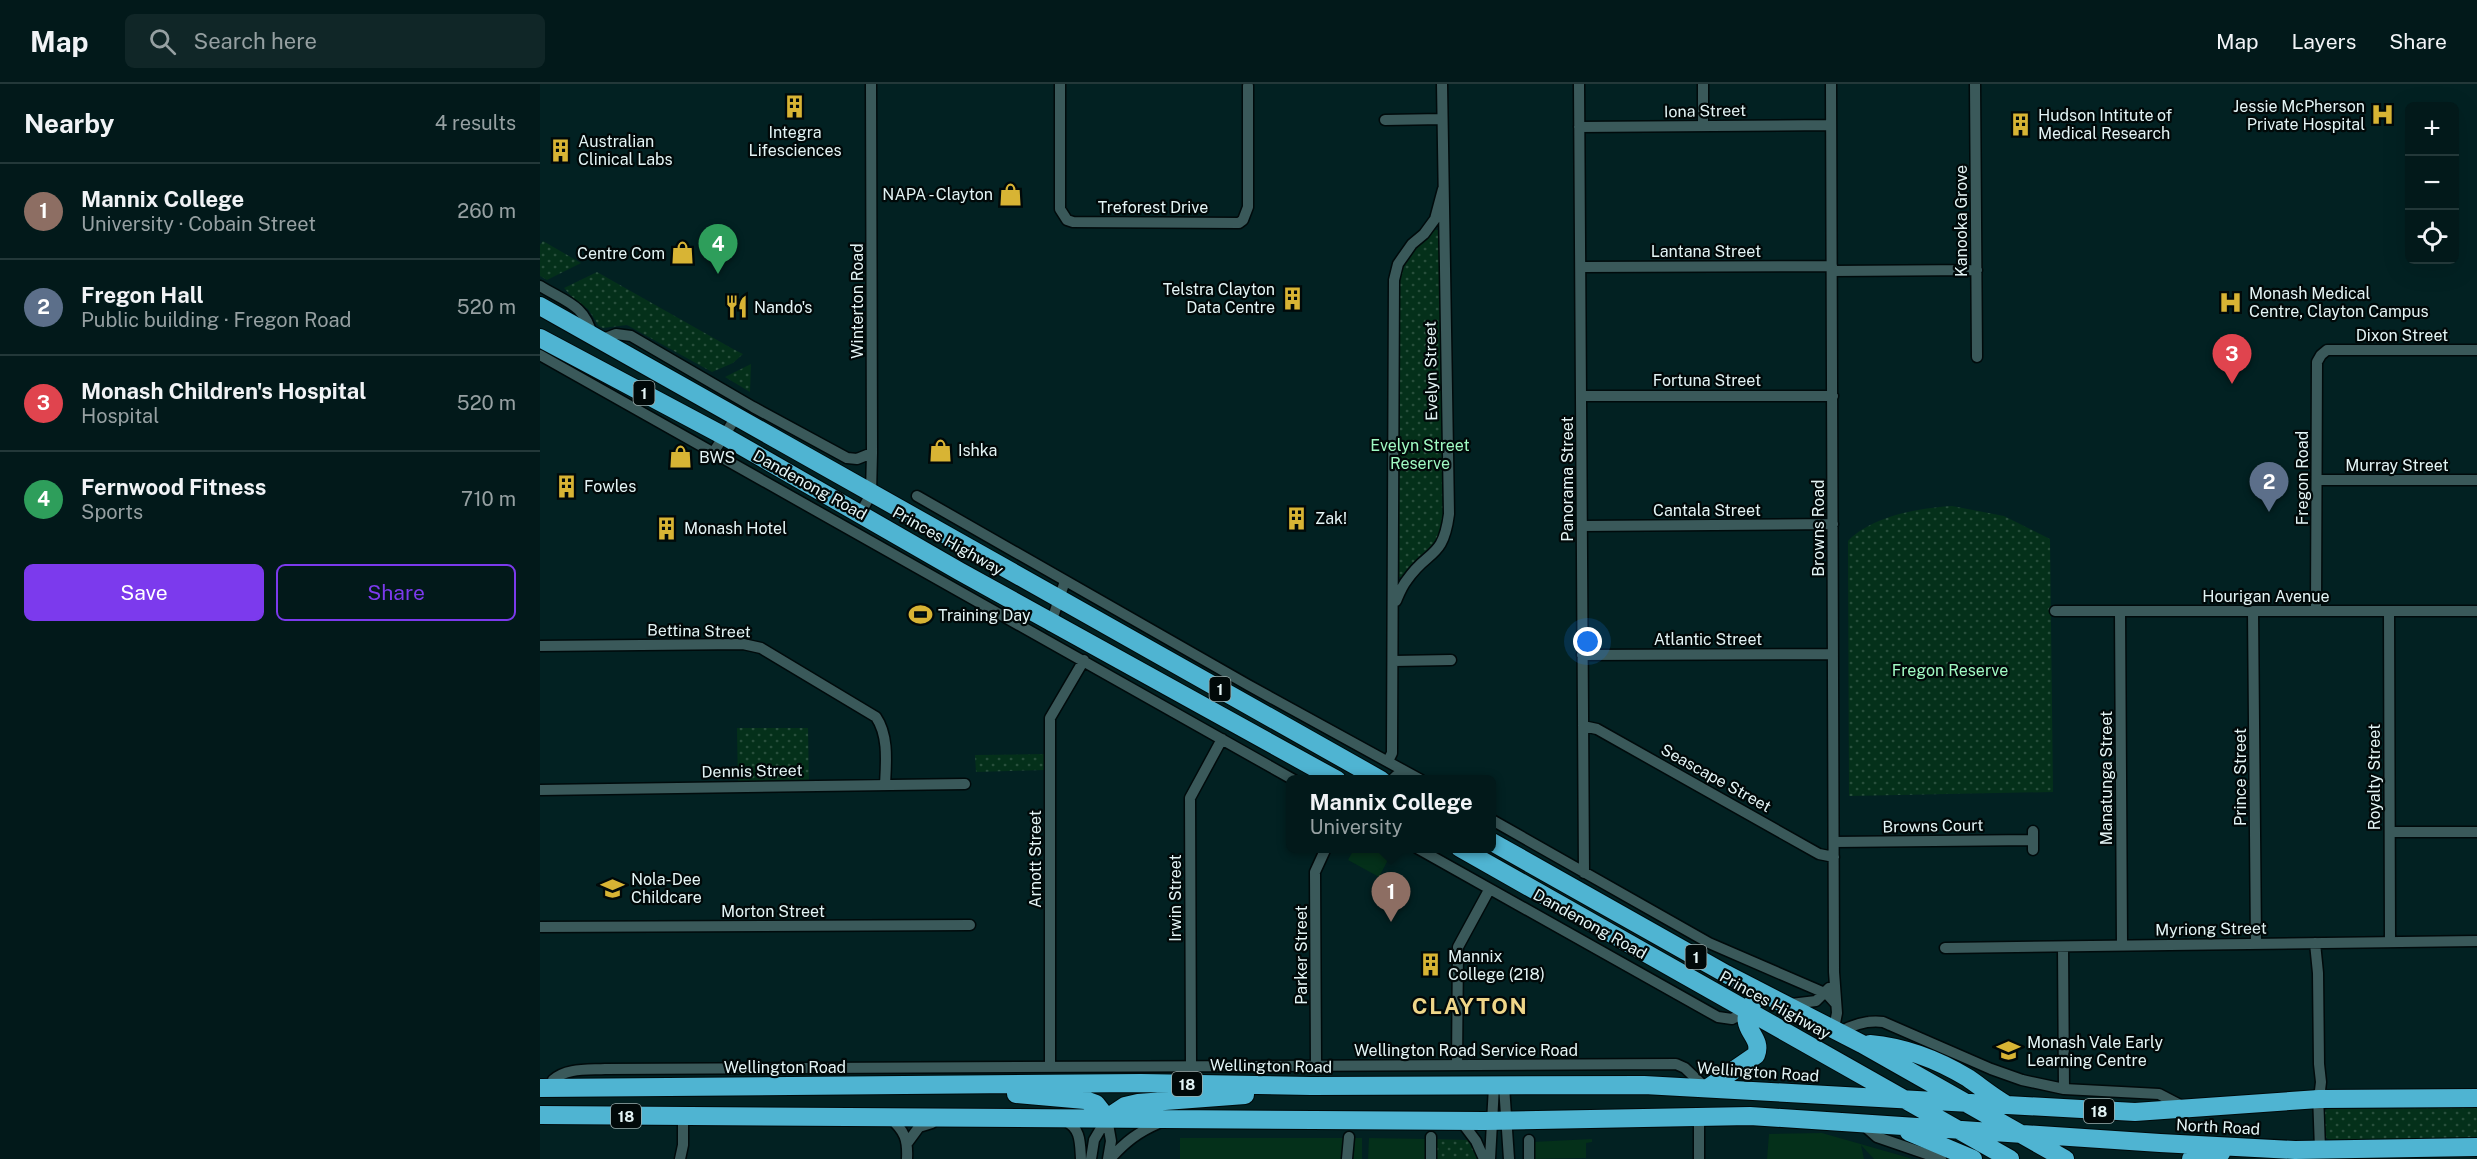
<!DOCTYPE html>
<meta charset="utf-8">
<style>
:root{--surface:#02191a;--page:#102627;--text:#f1f3f6;--muted:#96a0a2;--line:#233839;--accent:#7c3aed}
body{margin:0;font-family:"Public Sans",sans-serif;background:var(--page);color:var(--text)}
.controls{position:absolute;right:18px;top:18px;display:grid;overflow:hidden;border-radius:9px;box-shadow:0 6px 24px #0002}
.controls button{width:54px;height:54px;display:grid;place-items:center;padding:0;border:0;border-bottom:2px solid var(--line);background:var(--surface);color:var(--text);font:30px sans-serif}
.you{position:absolute;left:1048px;top:558px;width:21px;height:21px;margin:-15px;border:4px solid #fff;border-radius:50%;background:#1a73e8;box-shadow:0 0 0 9px #1a73e833}
.badge{display:grid;place-items:center;width:39px;height:39px;border-radius:50%;background:var(--accent);color:#fff;font-size:20px;font-weight:700}
.pin{position:absolute;translate:-50% -50px;filter:drop-shadow(0 2px 3px #0008)}
.pin::after{content:'';position:absolute;top:32px;width:21px;height:18px;background:inherit;clip-path:polygon(0 0,100% 0,50% 100%)}
.popup{position:absolute;left:746px;top:691px;width:210px;height:78px;box-sizing:border-box;display:grid;place-content:center;border-radius:9px;background:var(--surface);filter:drop-shadow(0 2px 4px #0005);font-size:20px;white-space:nowrap;color:var(--muted)}
.popup b{font-size:22px;color:var(--text)}
.popup::after{content:'';position:absolute;left:50%;top:100%;margin-left:-12px;border:12px solid transparent;border-top-color:var(--surface)}
.list{margin:0;padding:0;list-style:none}
h2{display:flex;justify-content:space-between;align-items:center;height:78px;margin:0;padding:0 24px;font-size:26px}
h2 small{font-size:20px;font-weight:400;color:var(--muted)}
.list li{display:grid;grid-template-columns:39px 1fr auto;gap:18px;align-items:center;box-sizing:border-box;height:96px;padding:0 24px;border-top:2px solid var(--line)}
.list b{display:block;font-size:22px;white-space:nowrap}
.list p{margin:0;font-size:20px;white-space:nowrap;color:var(--muted)}
.list em{font-size:20px;font-style:normal;color:var(--muted)}
.actions{display:flex;gap:12px;padding:18px 24px}
.actions a{flex:1;padding:14px 0;border:2px solid var(--accent);border-radius:9px;text-align:center;font-size:21px;color:var(--accent)}
.actions .main{background:var(--accent);color:#fff}
.icon{flex:none;width:33px;height:33px;fill:none;stroke:currentColor;stroke-width:2;stroke-linecap:round;stroke-linejoin:round}
.map{position:relative;flex:none;width:1937px;height:1075px;overflow:hidden}
header{display:flex;align-items:center;gap:36px;box-sizing:border-box;height:84px;padding:0 30px;background:var(--surface);border-bottom:2px solid var(--line)}
header strong{font-size:28px}
nav{display:flex;gap:33px;margin-inline-start:auto;font-size:21px}
.search{width:420px;height:54px;background:var(--page);display:flex;align-items:center;gap:15px;box-sizing:border-box;padding:0 21px;border-radius:9px;color:var(--muted);font-size:22px}
main{display:flex}
aside{flex:1;background:var(--surface)}
.map>svg:first-child{display:block}
</style>
<header>
<strong>Map</strong>
<div class="search"><svg class="icon" aria-label="search" viewBox="0 0 24 24"><circle cx="10" cy="10" r="6"/><path d="M15 15l6 6"/></svg>Search here</div>
<nav><a>Map</a><a>Layers</a><a>Share</a></nav>
</header>
<main>
<aside>
<h2>Nearby<small>4 results</small></h2>
<ul class="list">
<li><span class="badge" style="background:#8d6e63">1</span><div><b>Mannix College</b><p>University · Cobain Street</p></div><em>260 m</em></li>
<li><span class="badge" style="background:#5c6f8a">2</span><div><b>Fregon Hall</b><p>Public building · Fregon Road</p></div><em>520 m</em></li>
<li><span class="badge" style="background:#e0444e">3</span><div><b>Monash Children's Hospital</b><p>Hospital</p></div><em>520 m</em></li>
<li><span class="badge" style="background:#2e9e5b">4</span><div><b>Fernwood Fitness</b><p>Sports</p></div><em>710 m</em></li>
</ul>
<div class="actions"><a class="main">Save</a><a>Share</a></div>
</aside>
<div class="map">
<svg width="1937" height="1075" viewBox="0 0 1937 1075">
<defs>
<pattern id="park-dots" width="8" height="8" patternUnits="userSpaceOnUse" patternTransform="scale(1.5)"><rect width="8" height="8" fill="#04301a"/><path d="M2 2h.1M6 6h.1" fill="none" stroke="#284f3c" stroke-width="1.8" stroke-linecap="round"/></pattern>
</defs>
<rect width="100%" height="100%" fill="#022122"/>
<path fill="#04301a" d="M814 765H832L849 774 839 793 808 776Z
M1282 1049 1366 1073 1372 1075H1334L1321 1061 1324 1075H1227L1229 1050Z
M640 1054H822V1075H640Z
M829 1054 888 1055V1075H828Z
M1052 1055V1058L1046 1059V1074L992 1075V1058Z"/>
<path fill="url(#park-dots)" d="M892 146H900L903 446 898 459 863 494 857 492 855 317 859 185 872 166Z
M3 157 41 179 7 196 0 192V161Z
M57 188 193 265 203 270 193 279 172 288 87 241 63 244 59 242 48 225 35 216 24 204Z
M211 280 210 308 185 293Z
M1412 422 1464 432 1510 455 1513 708 1309 712 1308 457C1332 432 1379 424 1412 422Z
M197 644H268L269 702H198Z
M505 670 506 686 436 688 435 671Z
M1937 1024V1054L1790 1056 1785 1053 1784 1028 1787 1025Z
M893 1055 928 1056 932 1063H936L938 1075H893Z"/>
<g fill="none" stroke-linecap="round" stroke-linejoin="round">
<defs>
<path id="street" d="M520 0V125L527 136 533 138 699 139 703 136 708 123V2
M1039 0 1044 789
M1163 0V42
M1291 0 1294 888 1297 929 1294 944
M1435 0 1437 273
M845 36 902 35
M1039 43 1291 41
M1041 183 1292 182
M1292 187 1437 186
M0 202C24 217 46 221 52 252
M60 256 76 250 91 252 213 323 307 374 317 375 332 369
M0 271 754 696
M1042 312H1293
M173 369 196 333
M1777 396H1937
M377 412 708 601 881 696
M320 430 331 410 332 369 331 0
M1042 442 1293 440
M856 517C859 510 862 502 867 496 888 465 903 476 909 430L902 0
M1776 526 1777 278 1781 271 1787 266H1937
M1515 527H1937
M1580 527 1582 861
M1713 527 1716 859
M1849 527 1850 858
M510 542 525 497
M0 562 203 560 221 564 336 633C349 652 346 679 345 701
M1042 571 1293 570
M854 577 911 576
M1043 642 1057 645 1279 770 1294 773
M848 677 852 669 854 196 858 180 872 160 884 150 895 135 903 105
M852 696 856 692 874 693
M0 706 425 700
M952 736 1169 859 1287 910 1296 920
M1493 747V766
M1850 748H1937
M1294 758 1493 756
M877 764 1178 933 1192 935 1206 928
M0 843 430 841
M1775 859 1778 889 1779 980 1781 998 1779 1015
M1523 863 1524 1005
M1405 864 1937 857
M1251 920 1276 917 1289 904
M1300 948C1314 940 1327 936 1343 938L1451 985 1482 996 1524 1005 1619 1010 1644 1023
M651 981 650 714 682 655
M776 981 775 788 786 764
M917 981 918 863 949 806
M510 982V634L544 576
M13 996C26 984 47 986 65 985L1136 980 1145 984 1165 1003
M964 1002 969 1075
M1778 1010 1780 1065
M350 1034C365 1047 368 1056 367 1075
M567 1034 571 1057 568 1075
M525 1037C541 1044 540 1059 541 1075
M921 1037 936 1057 944 1075
M1321 1039 1337 1053 1401 1075
M891 1053V1075
M989 1056V1075
M368 1058 379 1043 392 1039
M140 1075 143 1061V1032
M551 1075 554 1056 567 1034
M570 1075C585 1058 598 1048 619 1039
M807 1075 809 1053
M950 1075 954 1002
M1159 1075V1033"/>
<path id="highway" d="M0 222 841 696
M0 254 184 352 419 487 797 696
M952 758 1186 890 1322 960 1525 1075
M920 764 1470 1075
M1330 960C1364 963 1398 976 1428 994 1441 1003 1453 1013 1467 1021
M0 1004 601 999 771 1002 1104 1001 1595 1028 1779 1015 1937 1014
M1168 1004 1216 971C1224 951 1195 945 1212 920
M476 1010 545 1016 556 1020 567 1034
M0 1031 944 1037 1210 1032 1620 1059 1755 1066 1937 1063
M567 1034 585 1022 598 1019 705 1011
M1369 1048 1433 1075
M1651 1075 1681 1069"/>
</defs>
<use href="#street" stroke="#000a0b" stroke-width="13"/>
<use href="#highway" stroke="#000a0b" stroke-width="20"/>
<use href="#street" stroke="#3a595a" stroke-width="10"/>
<use href="#highway" stroke="#4fb4d2" stroke-width="18"/>
</g>
<defs>
<symbol id="building-bare" viewBox="-9 -9 18 18"><path d="M-4-6H4V6H1V3H-1V6H-4ZM-2.5-4.3h1.7v1.8h-1.7ZM.8-4.3h1.7v1.8H.8ZM-2.5-1h1.7V.8h-1.7ZM.8-1h1.7V.8H.8Z" fill="#d8b434" stroke="#010909" stroke-width="2.5" paint-order="stroke"/></symbol>
<symbol id="hospital-bare" viewBox="-9 -9 18 18"><path d="M-5-5h3v3.5h4V-5h3V5h-3V1.5h-4V5h-3Z" fill="#d8b434" stroke="#010909" stroke-width="2.5" paint-order="stroke"/></symbol>
<symbol id="shop-bare" viewBox="-9 -9 18 18"><path d="M-5-2.5h2.3a2.7 3.5 0 0 1 5.4 0H5L5.5 6h-11ZM-1.5-2.5h3a1.5 2.3 0 0 0-3 0Z" fill="#d8b434" stroke="#010909" stroke-width="2.5" paint-order="stroke"/></symbol>
<symbol id="restaurant-bare" viewBox="-9 -9 18 18"><path d="M-5-6h1v4h1v-4h1v4h1v-4h1v5L-1.5 .5V6h-2V.5L-5-1ZM5-6V6H3V1.5H1.5Q1.5-4 5-6Z" fill="#d8b434" stroke="#010909" stroke-width="2.5" paint-order="stroke"/></symbol>
<symbol id="stadium-bare" viewBox="-9 -9 18 18"><path d="M0-5a6.5 5 0 1 0 0 10a6.5 5 0 1 0 0-10ZM-3.5-1.8h7v3.6h-7Z" fill="#d8b434" stroke="#010909" stroke-width="2.5" paint-order="stroke"/></symbol>
<symbol id="school-bare" viewBox="-9 -9 18 18"><path d="M0-5L7-2L0 1L-7-2ZM-4 1L0 2.5L4 1V4Q0 6-4 4Z" fill="#d8b434" stroke="#010909" stroke-width="2.5" paint-order="stroke"/></symbol>
</defs>
<g fill-rule="evenodd">
<use href="#building-bare" x="238" y="6" width="33" height="33"/>
<use href="#hospital-bare" x="1826" y="14" width="33" height="33"/>
<use href="#building-bare" x="1464" y="24" width="33" height="33"/>
<use href="#building-bare" x="4" y="50" width="33" height="33"/>
<use href="#shop-bare" x="454" y="94" width="33" height="33"/>
<use href="#shop-bare" x="126" y="152" width="33" height="33"/>
<use href="#building-bare" x="736" y="198" width="33" height="33"/>
<use href="#hospital-bare" x="1674" y="202" width="33" height="33"/>
<use href="#restaurant-bare" x="180" y="206" width="33" height="33"/>
<use href="#shop-bare" x="384" y="350" width="33" height="33"/>
<use href="#shop-bare" x="124" y="356" width="33" height="33"/>
<use href="#building-bare" x="10" y="386" width="33" height="33"/>
<use href="#building-bare" x="740" y="418" width="33" height="33"/>
<use href="#building-bare" x="110" y="428" width="33" height="33"/>
<use href="#stadium-bare" x="364" y="514" width="33" height="33"/>
<use href="#school-bare" x="56" y="788" width="33" height="33"/>
<use href="#building-bare" x="874" y="864" width="33" height="33"/>
<use href="#school-bare" x="1452" y="950" width="33" height="33"/>
</g>
<g text-anchor="middle" dominant-baseline="central" stroke-width="4.5" stroke-linejoin="round" paint-order="stroke">
<g fill="#010909" stroke="#9faeae" stroke-width="1.5">
<rect x="93.5" y="297" width="21" height="24" rx="4.5"/>
<rect x="669.5" y="593" width="21" height="24" rx="4.5"/>
<rect x="1145.5" y="861" width="21" height="24" rx="4.5"/>
<rect x="632" y="988" width="30" height="24" rx="4.5"/>
<rect x="1544" y="1015" width="30" height="24" rx="4.5"/>
<rect x="71" y="1020" width="30" height="24" rx="4.5"/>
</g>
<g font-size="15" font-weight="bold" fill="#e3f4f5">
<text x="104" y="309">1</text>
<text x="680" y="605">1</text>
<text x="1156" y="873">1</text>
<text x="647" y="1000">18</text>
<text x="1559" y="1027">18</text>
<text x="86" y="1032">18</text>
</g>
<g font-size="16" fill="#e3f4f5" stroke="#010909" text-anchor="start">
<text x="1825" y="22" text-anchor="end">Jessie McPherson<tspan x="1825" dy="18">Private Hospital</tspan></text>
<text x="1498" y="31">Hudson Intitute of<tspan x="1498" dy="18">Medical Research</tspan></text>
<text x="255" y="48" text-anchor="middle">Integra<tspan x="255" dy="18">Lifesciences</tspan></text>
<text x="38" y="57">Australian<tspan x="38" dy="18">Clinical Labs</tspan></text>
<text x="453" y="110" text-anchor="end">NAPA - Clayton</text>
<text x="125" y="169" text-anchor="end">Centre Com</text>
<text x="735" y="205" text-anchor="end">Telstra Clayton<tspan x="735" dy="18">Data Centre</tspan></text>
<text x="1709" y="209">Monash Medical<tspan x="1709" dy="18">Centre, Clayton Campus</tspan></text>
<text x="214" y="223">Nando's</text>
<text x="418" y="366">Ishka</text>
<text x="159" y="373">BWS</text>
<text x="44" y="402">Fowles</text>
<text x="775" y="434">Zak!</text>
<text x="144" y="444">Monash Hotel</text>
<text x="398" y="531">Training Day</text>
<text x="91" y="795">Nola-Dee<tspan x="91" dy="18">Childcare</tspan></text>
<text x="908" y="872">Mannix<tspan x="908" dy="18">College (218)</tspan></text>
<text x="1487" y="958">Monash Vale Early<tspan x="1487" dy="18">Learning Centre</tspan></text>
</g>
<g font-size="16" fill="#e3f4f5" stroke="#010909">
<text transform="translate(1165 27) rotate(-1)">Iona Street</text>
<text x="613" y="123">Treforest Drive</text>
<text transform="translate(1421 137) rotate(-90)">Kanooka Grove</text>
<text x="1166" y="167">Lantana Street</text>
<text transform="translate(317 217) rotate(-90)">Winterton Road</text>
<text x="1862" y="251">Dixon Street</text>
<text transform="translate(891 287) rotate(-91)">Evelyn Street</text>
<text x="1167" y="296">Fortuna Street</text>
<text x="1857" y="381">Murray Street</text>
<text transform="translate(1762 394) rotate(-90)">Fregon Road</text>
<text transform="translate(1027 395) rotate(-90)">Panorama Street</text>
<text transform="translate(270 401) rotate(29)">Dandenong Road</text>
<text x="1167" y="426">Cantala Street</text>
<text transform="translate(1278 444) rotate(-90)">Browns Road</text>
<text transform="translate(408 457) rotate(29)">Princes Highway</text>
<text x="1726" y="512">Hourigan Avenue</text>
<text transform="translate(159 547) rotate(1)">Bettina Street</text>
<text x="1168" y="555">Atlantic Street</text>
<text transform="translate(212 687) rotate(-1)">Dennis Street</text>
<text transform="translate(1700 693) rotate(-90)">Prince Street</text>
<text transform="translate(1834 693) rotate(-90)">Royalty Street</text>
<text transform="translate(1176 694) rotate(29)">Seascape Street</text>
<text transform="translate(1566 694) rotate(-90)">Manatunga Street</text>
<text transform="translate(1393 742) rotate(-1)">Browns Court</text>
<text transform="translate(495 775) rotate(-90)">Arnott Street</text>
<text transform="translate(635 814) rotate(-90)">Irwin Street</text>
<text x="233" y="827">Morton Street</text>
<text transform="translate(1050 840) rotate(29)">Dandenong Road</text>
<text transform="translate(1671 845) rotate(-1)">Myriong Street</text>
<text transform="translate(761 871) rotate(-90)">Parker Street</text>
<text transform="translate(1235 921) rotate(29)">Princes Highway</text>
<text x="926" y="966">Wellington Road Service Road</text>
<text transform="translate(731 982) rotate(1)">Wellington Road</text>
<text x="245" y="983">Wellington Road</text>
<text transform="translate(1218 988) rotate(4)">Wellington Road</text>
<text transform="translate(1678 1043) rotate(3)">North Road</text>
</g>
<g font-size="16" fill="#a0fac3" stroke="#010909">
<text x="880" y="361">Evelyn Street<tspan x="880" dy="18">Reserve</tspan></text>
<text x="1410" y="586">Fregon Reserve</text>
</g>
<g font-size="22" font-weight="bold" letter-spacing="1.5" fill="#efd689" stroke="#010909">
<text x="930" y="922">CLAYTON</text>
</g>
</g>
</svg>
<div class="controls">
<button>+</button>
<button>−</button>
<button><svg class="icon" aria-label="locate" viewBox="0 0 24 24"><circle cx="12" cy="12" r="6"/><path d="M12 2v4M12 18v4M2 12h4M18 12h4"/></svg></button>
</div>
<div class="you"></div>
<div class="pin badge" style="left:851px;top:838px;background:#8d6e63">1</div>
<div class="popup"><b>Mannix College</b>University</div>
<div class="pin badge" style="left:1729px;top:428px;background:#5c6f8a">2</div>
<div class="pin badge" style="left:1692px;top:300px;background:#e0444e">3</div>
<div class="pin badge" style="left:178px;top:190px;background:#2e9e5b">4</div>
</div>
</main>
